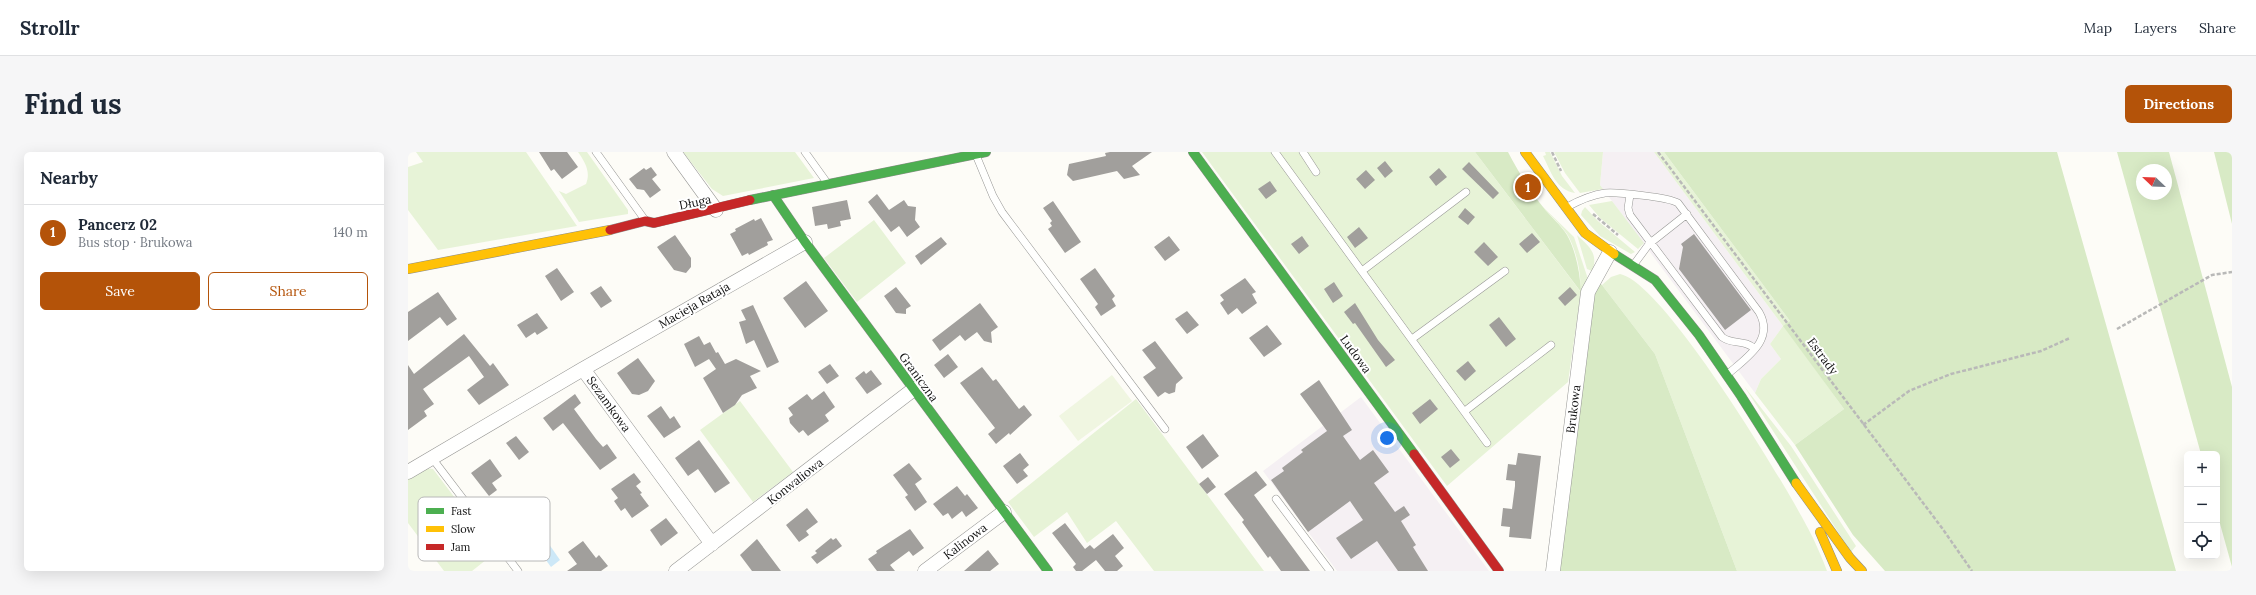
<!DOCTYPE html>
<meta charset="utf-8">
<style>
:root{--surface:#fff;--page:#f6f6f7;--text:#1f2937;--muted:#747a83;--line:#e0e1e3;--accent:#b45309}
body{margin:0;font-family:Lora,serif;background:var(--page);color:var(--text)}
.controls{position:absolute;right:12px;bottom:12px;display:grid;overflow:hidden;border-radius:6px;box-shadow:0 4px 16px #0002}
.controls button{width:36px;height:36px;display:grid;place-items:center;padding:0;border:0;border-bottom:1px solid var(--line);background:var(--surface);color:var(--text);font:20px sans-serif}
.compass{position:absolute;left:1728px;top:12px;width:36px;height:36px;border-radius:50%;background:var(--surface);box-shadow:0 4px 16px #0002;rotate:293deg}
.you{position:absolute;left:979px;top:286px;width:14px;height:14px;margin:-10px;border:3px solid #fff;border-radius:50%;background:#1a73e8;box-shadow:0 0 0 6px #1a73e833}
.badge{display:grid;place-items:center;width:26px;height:26px;border-radius:50%;background:var(--accent);color:#fff;font-size:13px;font-weight:700}
.pin{position:absolute;translate:-50% -50%;border:2px solid #fff;box-shadow:0 1px 4px #0006}
.list{margin:0;padding:0;list-style:none}
h2{display:flex;justify-content:space-between;align-items:center;height:52px;margin:0;padding:0 16px;font-size:17px}
h2 small{font-size:13px;font-weight:400;color:var(--muted)}
.list li{display:grid;grid-template-columns:26px 1fr auto;gap:12px;align-items:center;box-sizing:border-box;height:56px;padding:0 16px;border-top:1px solid var(--line)}
.list b{display:block;font-size:15px;white-space:nowrap}
.list p{margin:0;font-size:13px;white-space:nowrap;color:var(--muted)}
.list em{font-size:13px;font-style:normal;color:var(--muted)}
.actions{display:flex;gap:8px;padding:12px 16px}
.actions a{flex:1;padding:9px 0;border:1px solid var(--accent);border-radius:6px;text-align:center;font-size:14px;color:var(--accent)}
.actions .main{background:var(--accent);color:#fff}
.icon{flex:none;width:22px;height:22px;fill:none;stroke:currentColor;stroke-width:2;stroke-linecap:round;stroke-linejoin:round}
.map{position:relative;flex:none;width:1824px;height:419px;overflow:hidden;border-radius:6px}
header{display:flex;align-items:center;gap:24px;box-sizing:border-box;height:56px;padding:0 20px;background:var(--surface);border-bottom:1px solid var(--line)}
header strong{font-size:19px}
nav{display:flex;gap:22px;margin-inline-start:auto;font-size:14px}
.intro{display:flex;align-items:center;justify-content:space-between;box-sizing:border-box;height:96px;padding:0 24px}
h1{margin:0;font-size:28px}
.button{padding:10px 18px;border-radius:6px;background:var(--accent);color:#fff;font-size:14px;font-weight:700}
main{display:flex;gap:24px;padding:0 24px}
aside{flex:1;background:var(--surface);border-radius:6px;box-shadow:0 4px 16px #0002}
.map>svg:first-child{display:block}
</style>
<header>
<strong>Strollr</strong>
<nav><a>Map</a><a>Layers</a><a>Share</a></nav>
</header>
<div class="intro"><h1>Find us</h1><a class="button">Directions</a></div>
<main>
<aside>
<h2>Nearby<small></small></h2>
<ul class="list">
<li><span class="badge">1</span><div><b>Pancerz 02</b><p>Bus stop · Brukowa</p></div><em>140 m</em></li>
</ul>
<div class="actions"><a class="main">Save</a><a>Share</a></div>
</aside>
<div class="map">
<svg width="1824" height="419" viewBox="0 0 1824 419">
<rect width="100%" height="100%" fill="#fdfcf7"/>
<path fill="#f5f0f3" d="M1195 0H1246L1375 174 1362 192 1373 207 1353 227 1347 241 1192 33Z
M953 245 1081 419H929L886 361 855 319Z"/>
<path fill="#e7f3d7" d="M8 0H118L169 74 30 98 0 58V15L15 10Z
M170 0H179L220 58V62L171 70 151 39 158 42 178 32C183 20 177 10 170 0Z
M275 0H387L406 26 315 44 304 37Z
M794 0H1067L1172 139C1174 122 1168 97 1159 82 1152 72 1142 63 1134 54L1166 85 1180 127 1173 140 1160 230 1039 334Z
M1137 0H1142L1154 24 1167 41C1148 38 1143 20 1135 4L1138 3Z
M1146 0H1195L1192 33 1195 37 1172 41 1157 21Z
M1246 0H1256L1382 169 1376 174 1436 257 1387 293 1347 241 1353 227 1373 207 1362 192 1375 174Z
M1204 49 1236 91 1230 97 1192 66 1181 53Z
M1177 55 1190 69 1227 100 1223 102 1192 84 1173 63 1174 59Z
M466 68 498 111 449 150 416 106Z
M1169 83C1181 94 1191 102 1184 119L1179 117Z
M1212 122C1256 130 1382 339 1405 386 1410 397 1415 408 1419 419H1329L1247 202 1194 133 1203 125Z
M1336 234 1383 294 1448 394 1443 400Z
M728 247 856 419H746L708 369 679 391 659 360 626 385 600 350Z
M332 249 385 320 345 350 292 278Z
M16 316 25 317 88 400 64 419H36L0 371V326Z"/>
<path fill="#d8eac5" fill-rule="evenodd" d="M1067 0H1100C1110 19 1121 38 1135 55 1142 64 1153 73 1159 83 1168 99 1172 121 1173 140Z
M1256 0H1649L1768 419H1477L1445 383 1387 293 1436 257 1375 174 1382 169Z
M1709 0H1761L1824 235V415L1809 361V302H1793ZM1734 18H1758V42H1734Z
M1806 0H1824V72Z
M1191 131 1194 133 1247 202 1329 419H1152L1186 140Z"/>
<path fill="#f0f6e1" d="M704 223 724 249 670 289 651 264Z"/>
<path fill="#cde8f7" d="M136 385 152 408 143 415 126 392Z"/>
<path fill="#a19f9c" d="M131 0H159L170 15 154 27 146 17 143 19Z
M702 0H744L724 14 732 23 716 27 709 19 665 29 659 23 661 12 698 4 697 1Z
M977 9 985 19 977 26 969 16Z
M1061 10 1091 41 1085 47 1054 17Z
M243 15 249 23 244 27 253 38 242 46 236 38 229 37 221 27 236 16 238 18Z
M1031 16 1039 25 1028 34 1021 25Z
M958 18 967 28 957 37 948 27Z
M862 29 869 39 858 47 850 37Z
M469 42 481 58 496 48 500 54 508 55 507 68 512 75 499 85 491 74 483 80 460 50Z
M439 48 443 67 432 69 433 74 420 77 419 72 407 74 404 55Z
M645 49 673 90 657 101 640 77 644 74 642 71 644 69 635 56Z
M1057 56 1067 65 1060 73 1050 65Z
M353 66 365 88 359 90 360 93 341 103 340 101 334 104 322 82 328 79 327 77 346 67 347 69Z
M951 75 960 86 947 96 939 85Z
M1124 81 1132 90 1119 101 1111 92Z
M1286 82 1343 158 1317 178 1271 117 1275 95 1273 92Z
M267 83 283 106V115L278 121 266 118 249 95Z
M761 84 772 98 757 109 746 95Z
M894 84 901 94 891 102 883 92Z
M533 85 539 92 513 113 507 104Z
M1076 90 1090 105 1080 114 1066 100Z
M149 116 166 140 153 149 137 124Z
M687 116 707 144 704 147 708 154 693 164 687 155 690 152 672 127Z
M837 126 848 140 844 142 849 151 834 162 829 156 820 163 812 151 816 148 812 143Z
M398 129 420 159 397 176 375 146Z
M926 130 935 144 925 151 916 137Z
M193 134 204 149 193 156 182 141Z
M488 135 503 154 498 157V162L488 161 476 144Z
M1162 135 1169 143 1157 154 1150 146Z
M30 140 49 167 39 174 32 165 0 189V160Z
M572 151 590 175 583 180 584 191 576 189 569 180 557 189 552 183 532 199 524 188Z
M947 151 970 188 987 208 978 215 947 171 945 172 936 160Z
M345 153 371 210 359 216 346 188 338 192 331 170 338 168 333 158Z
M779 159 791 173 779 182 767 167Z
M129 161 140 176 129 183 127 180 118 186 109 173Z
M1091 165 1108 187 1098 195 1081 173Z
M859 173 874 192 856 205 841 186Z
M56 182 82 214 85 211 101 233 71 253 59 238 76 225 61 204 15 237 26 252 16 259 19 264 0 278V213L6 222Z
M291 184 296 193 302 190 308 201 310 200 317 212 328 207 353 219 342 224 349 236 334 243 327 253 315 261 295 226 308 217 301 207 287 215 276 192Z
M747 189 775 226 768 232 767 240 761 242 757 240 750 245 735 225 748 216 734 198Z
M540 202 550 215 536 226 526 213Z
M230 206 247 229 240 239 231 243 224 242 209 221Z
M1060 209 1068 219 1057 229 1048 219Z
M422 212 431 224 419 232 410 220Z
M574 215 585 229 588 227 611 257 616 253 624 263 602 283 601 281 588 292 580 282 587 276 552 231Z
M463 218 474 232 459 242 447 226 456 219 458 222Z
M911 228 944 278 935 284 952 308 965 298 981 320 966 331 987 360 996 354 1002 363 993 369 1008 393 1005 395 1020 419H990L969 389 943 407 928 386 955 368 942 349 900 380 863 328 876 319 874 316 895 300 893 298 919 279 892 242Z
M416 239 427 255 417 263 421 269 400 284 395 278 391 281 382 271 381 266 385 263 380 256 399 242 404 248Z
M167 242 173 251 166 257 188 287 195 295 199 292 209 306 192 318 155 271 145 279 135 266Z
M1022 247 1030 257 1012 272 1004 261Z
M253 254 262 267 266 264 273 275 256 286 239 264Z
M795 282 811 304 794 317 778 295Z
M108 284 121 300 111 308 98 291Z
M291 288 322 331 307 341 290 317 280 324 267 306Z
M1043 297 1052 308 1042 316 1033 305Z
M612 301 621 313 615 318 620 324 609 332 595 314Z
M1110 301 1133 304 1123 387 1101 385 1102 375 1093 374 1095 356 1104 357 1107 334V329L1098 328 1100 312 1108 313Z
M82 307 94 324 84 331 89 338 81 344 63 321Z
M501 311 514 327 507 332 519 350 507 359 497 345 500 343 485 323Z
M848 319 859 333 846 343 902 419H873L862 404 860 406 834 370 836 368 816 342Z
M226 321 233 330 228 334 234 341 232 342 241 354 224 366 217 356 213 359 206 349 210 346 203 337Z
M800 325 808 335 799 342 791 332Z
M549 334 557 344 559 342 570 356 558 365 554 359 544 367 540 361 535 364 525 352Z
M399 356 410 370 398 379 401 383 391 390 378 373Z
M258 366 270 381 253 394 242 378Z
M657 371 677 397 682 393 686 397 705 382 716 396 707 404 715 414 709 419H697L688 408 674 419H668L665 415 668 412 644 381Z
M502 377 516 396 505 404 501 399 482 413 487 419H469L460 407 469 401 468 399Z
M423 386 425 388 428 386 434 394 409 412 403 405 409 401 407 399Z
M349 387 373 419H344L332 403Z
M175 389 188 406 191 403 200 414 193 419H159L169 412 160 400Z
M580 398 591 412 582 419H556Z"/>
<g fill="none" stroke-linecap="round" stroke-linejoin="round">
<defs>
<path id="lane" d="M188 0 237 68
M397 0 420 32
M867 0 1079 291
M895 0 908 20
M568 3 585 44 594 60 757 277
M1222 43 1220 56 1222 63 1314 185C1324 193 1337 187 1347 197
M1159 55C1170 49 1183 43 1197 41 1209 40 1260 45 1270 51L1351 160C1367 188 1339 205 1320 222
M1227 111 1241 92 1279 62
M954 119 1058 40
M1004 187 1097 119
M1057 259 1143 193
M24 306 110 419
M868 347 922 419"/>
<path id="street" d="M266 0 308 58
M175 217 397 90
M0 320 175 217 304 392
M268 419 506 237
M517 419 596 360
M1145 419 1180 140 1202 100"/>
<path id="fast" d="M785 0 1006 302
M365 43 397 90 640 419
M342 48 578 0
M1206 102 1247 128 1291 183 1333 244 1388 331"/>
<path id="slow" d="M1117 0 1177 81 1206 102
M0 117 202 78
M1388 331 1442 406 1454 419
M1412 380 1429 419"/>
<path id="jam" d="M202 78 237 69 246 71 342 48
M1006 302 1091 419"/>
</defs>
<use href="#lane" stroke="#979795" stroke-width="8"/>
<use href="#street" stroke="#979795" stroke-width="15"/>
<use href="#fast" stroke="#8e8d8b" stroke-width="10"/>
<use href="#slow" stroke="#8e8d8b" stroke-width="10"/>
<use href="#jam" stroke="#8e8d8b" stroke-width="10"/>
<path stroke="#b9b9b8" stroke-width="2.5" stroke-dasharray="4 2" stroke-linecap="butt" d="M1144 0 1153 19
M1250 0 1534 376 1564 419
M1185 62 1210 83
M1709 177 1804 123 1824 120
M1455 273 1501 239 1543 222 1633 199 1662 186"/>
<use href="#lane" stroke="#fffffe" stroke-width="7"/>
<use href="#street" stroke="#fffffe" stroke-width="14"/>
<use href="#fast" stroke="#4caf50" stroke-width="9"/>
<use href="#slow" stroke="#ffc107" stroke-width="9"/>
<use href="#jam" stroke="#c62828" stroke-width="9"/>
</g>
<g text-anchor="middle" dominant-baseline="central" stroke-width="4" stroke-linejoin="round" paint-order="stroke">
<g font-size="12" fill="#111" stroke="#fff">
<text transform="translate(287 50) rotate(-12)">Długa</text>
<text transform="translate(286 153) rotate(-30)">Macieja Rataja</text>
<text transform="translate(948 202) rotate(54)">Ludowa</text>
<text transform="translate(1415 204) rotate(53)">Estrady</text>
<text transform="translate(511 225) rotate(54)">Graniczna</text>
<text transform="translate(201 252) rotate(54)">Sezamkowa</text>
<text transform="translate(1165 257) rotate(-83)">Brukowa</text>
<text transform="translate(387 329) rotate(-38)">Konwaliowa</text>
<text transform="translate(557 389) rotate(-37)">Kalinowa</text>
</g>
</g>
<rect x="10" y="345" width="132" height="64" rx="6" fill="#fff" stroke="#b8b8b8" stroke-width="1"/>
<rect x="18" y="356" width="18" height="6" fill="#4caf50"/>
<rect x="18" y="374" width="18" height="6" fill="#ffc107"/>
<rect x="18" y="392" width="18" height="6" fill="#c62828"/>
<g font-size="11" fill="#111">
<text x="43" y="363">Fast</text>
<text x="43" y="381">Slow</text>
<text x="43" y="399">Jam</text>
</g>
</svg>
<div class="controls">
<button>+</button>
<button>−</button>
<button><svg class="icon" aria-label="locate" viewBox="0 0 24 24"><circle cx="12" cy="12" r="6"/><path d="M12 2v4M12 18v4M2 12h4M18 12h4"/></svg></button>
</div>
<svg class="compass" viewBox="-18 -18 36 36"><path d="M0-13l5 13h-10z" fill="#e53935"/><path d="M0 13l5-13h-10z" fill="#747a83"/></svg>
<div class="you"></div>
<div class="pin badge" style="left:1120px;top:35px">1</div>
</div>
</main>
